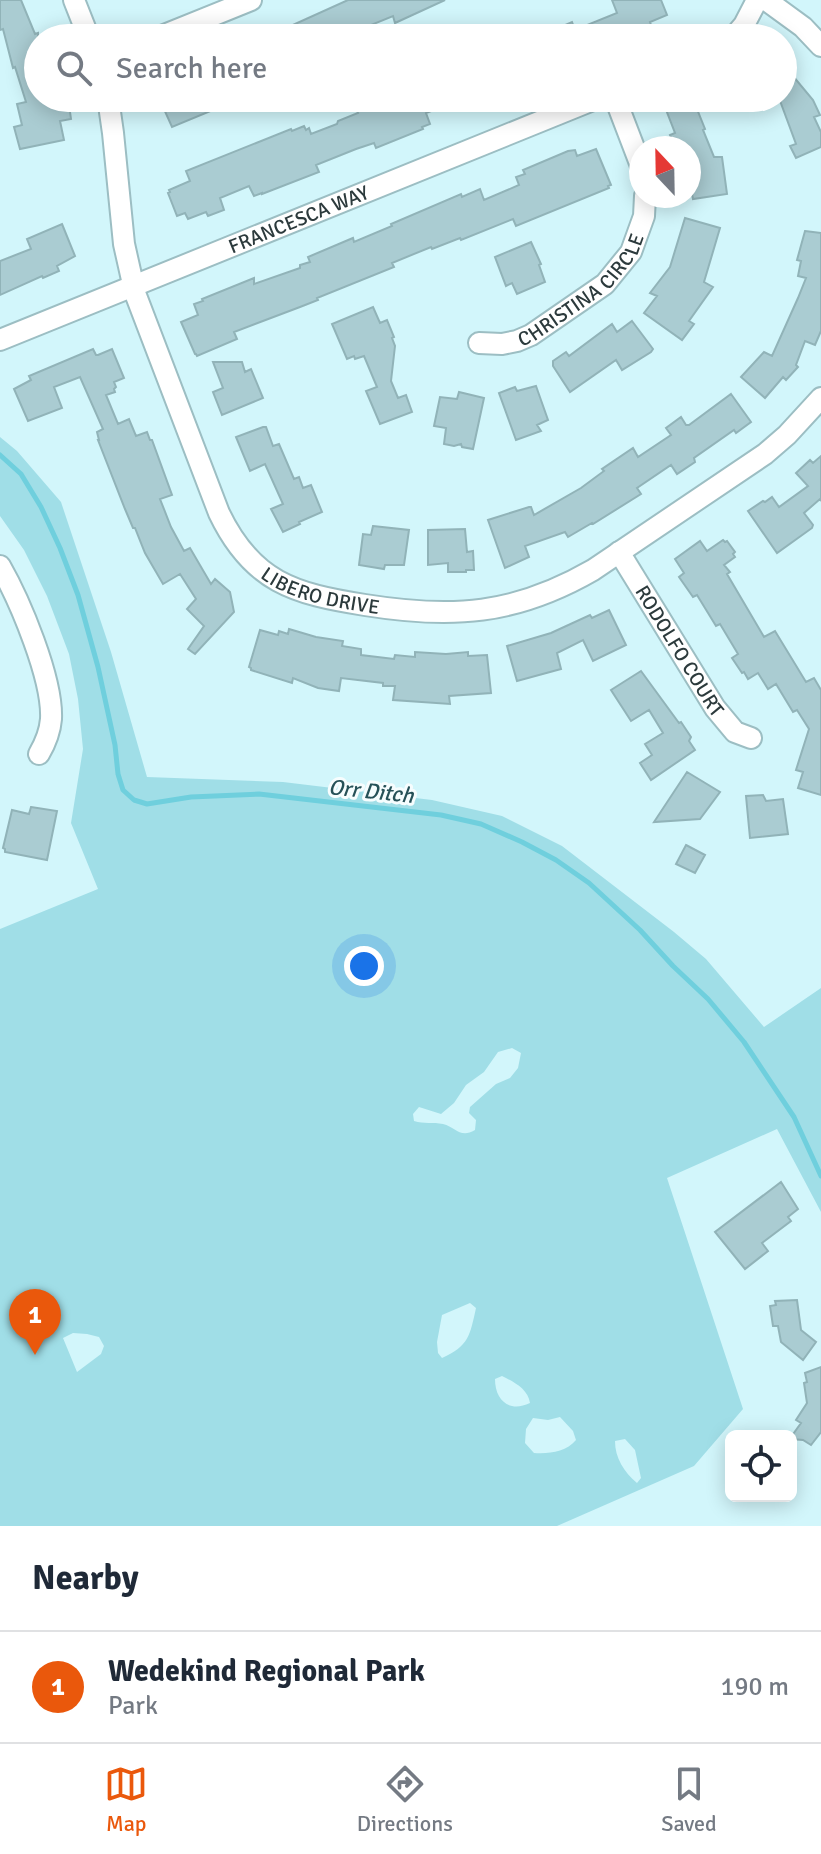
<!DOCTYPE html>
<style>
:root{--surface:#fff;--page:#f2f2f3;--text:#1f2937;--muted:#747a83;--line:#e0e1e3;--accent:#ea580c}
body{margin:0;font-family:Signika,sans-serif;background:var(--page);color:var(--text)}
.controls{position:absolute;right:24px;bottom:24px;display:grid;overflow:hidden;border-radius:12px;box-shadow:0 4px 20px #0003}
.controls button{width:72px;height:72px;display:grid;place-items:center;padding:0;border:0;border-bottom:2px solid var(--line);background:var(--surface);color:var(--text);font:40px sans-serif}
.compass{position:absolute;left:629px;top:136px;width:72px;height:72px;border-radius:50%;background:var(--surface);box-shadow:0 4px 20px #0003;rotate:338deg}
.you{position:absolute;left:364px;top:966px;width:28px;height:28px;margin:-20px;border:6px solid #fff;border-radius:50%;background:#1a73e8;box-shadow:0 0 0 12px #1a73e833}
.badge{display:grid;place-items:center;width:52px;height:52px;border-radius:50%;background:var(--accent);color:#fff;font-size:26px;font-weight:700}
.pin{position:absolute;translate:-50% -66px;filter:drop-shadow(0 2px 4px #0008)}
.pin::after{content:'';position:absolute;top:42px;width:28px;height:24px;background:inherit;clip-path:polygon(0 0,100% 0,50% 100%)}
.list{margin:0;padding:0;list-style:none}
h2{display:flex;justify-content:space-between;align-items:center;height:104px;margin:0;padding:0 32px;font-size:34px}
h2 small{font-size:26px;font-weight:400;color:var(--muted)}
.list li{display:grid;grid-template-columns:52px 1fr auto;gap:24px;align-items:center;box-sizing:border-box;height:112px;padding:0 32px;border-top:2px solid var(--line)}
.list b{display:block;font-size:30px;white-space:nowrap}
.list p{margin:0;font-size:26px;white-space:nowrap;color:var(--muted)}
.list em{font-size:26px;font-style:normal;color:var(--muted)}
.icon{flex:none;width:44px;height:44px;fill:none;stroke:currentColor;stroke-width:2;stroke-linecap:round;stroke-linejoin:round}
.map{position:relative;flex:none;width:821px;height:1526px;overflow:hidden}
.search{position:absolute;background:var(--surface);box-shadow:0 4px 20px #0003;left:24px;right:24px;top:24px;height:88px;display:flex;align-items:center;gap:20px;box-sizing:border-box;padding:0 28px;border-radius:44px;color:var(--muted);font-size:30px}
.sheet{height:216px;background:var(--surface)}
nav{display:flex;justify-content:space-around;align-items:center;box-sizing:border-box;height:112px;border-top:2px solid var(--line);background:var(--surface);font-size:22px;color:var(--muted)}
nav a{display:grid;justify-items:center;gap:4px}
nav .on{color:var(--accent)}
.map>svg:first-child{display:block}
</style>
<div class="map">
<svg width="821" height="1526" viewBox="0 0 821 1526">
<rect width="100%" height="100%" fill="#d2f6fb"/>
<path fill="#a0dee7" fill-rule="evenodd" d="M0 437 17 451 61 502 111 652 147 777 283 782 432 800 502 816 562 846 674 932 706 959 764 1027 821 988V1212L777 1129 667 1178 743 1409 694 1466 557 1526H0V929L98 889 71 823 83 749 78 699 69 654 47 596 24 550 0 516ZM512 1048 521 1053 518 1068 510 1078 496 1084 470 1107 469 1113 476 1120 475 1130C460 1139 456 1127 443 1124 433 1122 424 1124 414 1121L413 1114 419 1107 441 1114 454 1103 466 1085 484 1072 498 1052ZM470 1303 476 1308C470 1335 469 1346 442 1358L438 1353 437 1342 442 1315ZM73 1333 87 1334 99 1337 104 1346 101 1354 77 1372 63 1338ZM502 1376C514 1382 528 1389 530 1403 509 1413 495 1400 495 1379ZM560 1417 573 1431 576 1440C566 1452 549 1454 534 1453L525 1443 526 1429 533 1418 548 1420ZM625 1439 635 1450 641 1478 637 1483C624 1472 615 1458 615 1441Z"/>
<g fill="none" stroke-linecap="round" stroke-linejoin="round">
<path stroke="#6fcfdd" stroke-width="5" d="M0 455 21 474 41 507 60 548 78 595 98 667 115 745 118 774 123 790 134 800 147 804 191 797 259 794 441 815 481 824 522 842 556 860 589 883 640 930 673 966 708 999 744 1042 794 1117 821 1176"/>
</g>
<path fill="#aaccd2" stroke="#91b3b8" stroke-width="2" d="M0 0H21L35 34 38 33V98H68L71 119 60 121 64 140 20 149 14 127 22 125 17 104 26 102 15 67 13 68 3 29 0 30Z
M348 0H445L395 23 393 16 361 29 363 38H290L286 28Z
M612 0H661L667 15 650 22 654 34 642 38H535L572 22 575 30 617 13Z
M783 64 813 100 820 115 814 117 821 132V147L796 158 790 146 796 144 779 98H783Z
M159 98H208L213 110 172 127Z
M367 98 462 99 426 113 430 124 422 127 423 129 376 148 374 143 356 149 316 165 319 172 262 194V193L254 196 249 186 220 198 224 210 208 216 206 212 188 219 185 213 177 216 168 193 170 192 169 190 190 181 186 171 291 129 292 131 304 126 306 130 309 128 311 134 337 124 338 121 358 113 354 103Z
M688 98H722V100L697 109 705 129 703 130 714 157H722L727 194 693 199 689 179V148H676L670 135 675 133 665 107Z
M596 149 611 185 608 186 609 188 516 226 513 219 461 240 460 238 432 249 431 247 392 263 394 267 317 298 318 300 300 307 234 332 237 339 197 356 196 354H195L181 322 198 315 194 304 203 301 202 299 254 278V284L300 268V265L310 262 308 257 353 238 354 242 392 226 391 224 461 194 462 197 480 189 484 200 519 185 516 177 525 174 523 170 568 151 575 150 577 156Z
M685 218 720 228 704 282 713 287 689 321 694 324 682 340 644 313 657 296 650 293 670 267Z
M62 224 75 256 57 266 59 271 43 278 42 276 0 295V261L31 249 27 239Z
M805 231 821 233V331L815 345 805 341 796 365 798 367 786 380 783 377 765 398 741 377 764 352 772 356 798 298 806 278 798 276 801 261 797 260Z
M531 242 541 264 539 265 545 282 517 294 512 283 506 286 495 257Z
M373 307 380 323 387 320 394 337 392 338 395 346 391 381 398 398 406 395 412 412 380 424 366 391 377 387 364 356 355 359 354 356 347 359 332 324Z
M632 321 653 349 651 352 622 370 616 360 570 392 553 366V361L566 352 569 356 612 324 617 332Z
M93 349 96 355H98L112 349 124 378 114 382 116 387 114 389 115 392 106 395 118 424 129 419 136 436 147 432 150 440H152L172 495 160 499 171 527 184 551 190 548 211 584 215 579 230 592 234 612 195 654 188 649 204 626 187 609 196 599 180 574 163 584 145 553 135 528H133L125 509 98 440H99L97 432 103 429 80 377 54 387 62 408 28 421 14 389 31 380 29 376Z
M213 362H242L245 372 251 369 263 398 222 415 213 392 223 388Z
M536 386 548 420 537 425 541 431 516 440 499 393 515 387 517 391Z
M459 392 484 398 473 449 462 447 461 444 454 446 444 444 446 428 434 426 440 397 457 399Z
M731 394 751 422 736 433 734 430 694 458 695 462 677 474 671 465 637 488 641 494 593 524 592 523 568 537 565 532 525 546 529 557 505 568 488 520 529 507H531L534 515 581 488 604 471 602 469 633 448 638 457 671 435 666 428 681 417 686 425H689Z
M263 427H266L273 446 279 444 294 479 299 477 303 488 311 485 322 512 299 522 300 524 283 532 271 509 283 504 265 464 250 471 236 437Z
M821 456V501L820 499 804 513 813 525 812 528 777 553 748 511 763 501 765 502 772 497 779 507 808 486 796 473 810 460 813 463Z
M373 526 409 530 404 565H385L384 569 359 565 363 534 371 535Z
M465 529 467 552 473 551 474 570H466V572H448V563L428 565V530Z
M723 540 725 542 727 541 735 552 733 554 735 557 724 565 730 572 727 574 764 637 775 631 806 682 814 678 821 690V795L798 788 803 772 796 770 809 729 797 710 793 712 776 684 768 689 758 673 748 679 744 672 742 673 732 658 738 654 720 624 716 626 697 595 693 597 679 577 684 573 675 559 700 541 707 551Z
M609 610 626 645 593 661 583 640 557 653 561 669 517 681 507 646 551 633 590 615 592 618Z
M289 629 316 637 343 641 342 646 361 649V655L394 659 395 655 415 657V652L446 654 468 652V656L487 655 491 693 449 696 450 704 393 700 395 686H383V683L341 678 339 691 318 688 293 678 292 683 251 670V668L249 667 260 630 278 635 279 631 288 634Z
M641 671 679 723 681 722 691 737 689 741 695 750 651 780 640 763 652 755 645 744 663 733 649 710 631 721 611 690Z
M687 772 720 792 700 819 654 822Z
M763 795 766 801 783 799 788 834 750 838 746 796Z
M31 807 57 811 47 860 5 852V849L3 848 12 810 29 814Z
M686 845 705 855 695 873 676 864Z
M781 1182 798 1209 788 1217 791 1221 762 1243 768 1251 745 1269 715 1232Z
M797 1300 801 1330 816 1342 803 1360 781 1342 778 1326H773L770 1306 776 1305 775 1301Z
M821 1367V1432L811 1445 803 1440 791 1439V1437L801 1423 796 1420 807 1403 804 1383 807 1382 805 1373Z"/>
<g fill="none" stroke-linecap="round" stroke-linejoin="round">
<defs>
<g id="street">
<path d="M74 0 89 38"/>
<path d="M766 0 803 27 821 46"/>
<path d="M157 38 251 0"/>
<path d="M733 38 744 25 757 0"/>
<path id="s1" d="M108 98 113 133 124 244 135 293 219 513C252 582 294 594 365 605 452 619 515 615 593 570L765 454 787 435 821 398"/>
<path d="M615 98 641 166"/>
<path id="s2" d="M0 340 598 98"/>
<path id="s3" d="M479 343 502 344 517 341 531 335 605 284 631 252 644 216 645 196"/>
<path id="s4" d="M619 552 715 708 735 732 751 738"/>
<path d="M0 566C20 601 53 679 51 719 50 732 46 742 39 754"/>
</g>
</defs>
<use href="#street" stroke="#9cbec3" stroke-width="24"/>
<use href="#street" stroke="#fff" stroke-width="20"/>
</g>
<g text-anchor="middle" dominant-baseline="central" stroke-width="6" stroke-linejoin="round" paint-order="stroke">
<g font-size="20" fill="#2c3a3c" stroke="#f6fdfe">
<text stroke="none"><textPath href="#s2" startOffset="322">FRANCESCA WAY</textPath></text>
<text stroke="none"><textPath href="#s3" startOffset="122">CHRISTINA CIRCLE</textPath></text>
<text stroke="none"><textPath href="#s1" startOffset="568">LIBERO DRIVE</textPath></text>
<text stroke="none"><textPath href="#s4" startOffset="116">RODOLFO COURT</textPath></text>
</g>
<g font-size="22" font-style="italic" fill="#265158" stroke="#f6fdfe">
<text transform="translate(371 791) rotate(6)">Orr Ditch</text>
</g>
</g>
</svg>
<div class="controls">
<button><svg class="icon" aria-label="locate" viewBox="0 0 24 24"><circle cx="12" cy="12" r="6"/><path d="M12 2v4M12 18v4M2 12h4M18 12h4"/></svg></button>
</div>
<svg class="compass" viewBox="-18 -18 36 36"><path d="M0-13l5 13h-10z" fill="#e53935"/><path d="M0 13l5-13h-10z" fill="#747a83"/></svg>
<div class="you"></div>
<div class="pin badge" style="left:35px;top:1355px">1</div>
<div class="search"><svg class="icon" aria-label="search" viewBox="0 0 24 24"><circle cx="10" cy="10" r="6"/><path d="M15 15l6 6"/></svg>Search here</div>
</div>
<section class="sheet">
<h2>Nearby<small></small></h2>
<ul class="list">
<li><span class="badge">1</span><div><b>Wedekind Regional Park</b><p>Park</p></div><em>190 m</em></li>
</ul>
</section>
<nav>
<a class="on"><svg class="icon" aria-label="map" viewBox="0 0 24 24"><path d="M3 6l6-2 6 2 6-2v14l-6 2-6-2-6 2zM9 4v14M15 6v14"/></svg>Map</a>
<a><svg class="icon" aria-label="directions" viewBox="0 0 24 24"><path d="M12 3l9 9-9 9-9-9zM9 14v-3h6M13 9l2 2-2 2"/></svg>Directions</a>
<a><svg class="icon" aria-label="saved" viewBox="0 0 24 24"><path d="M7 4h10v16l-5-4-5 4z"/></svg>Saved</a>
</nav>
